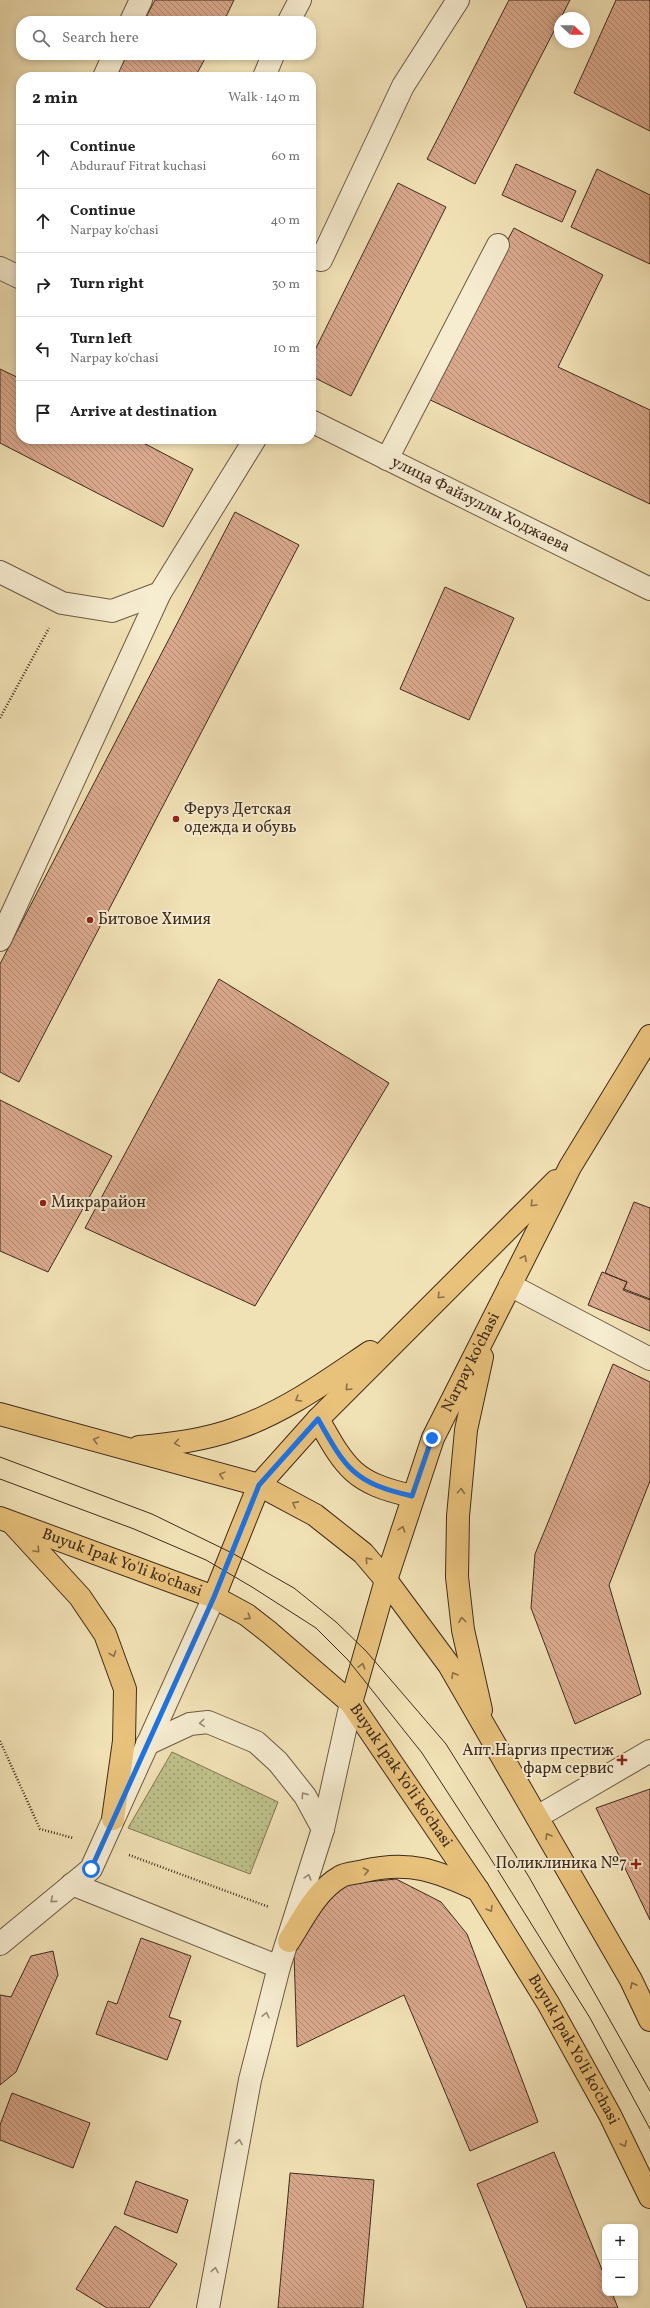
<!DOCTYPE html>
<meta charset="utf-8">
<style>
:root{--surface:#fff;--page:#f2f2f2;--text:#222;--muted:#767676;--line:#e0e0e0}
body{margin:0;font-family:Vollkorn,serif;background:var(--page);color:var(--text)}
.controls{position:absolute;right:12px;bottom:12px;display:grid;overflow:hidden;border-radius:8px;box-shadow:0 2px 6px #0003}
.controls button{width:36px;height:36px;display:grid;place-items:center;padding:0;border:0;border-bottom:1px solid var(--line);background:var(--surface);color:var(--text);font:20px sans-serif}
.compass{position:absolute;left:554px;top:12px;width:36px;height:36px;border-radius:50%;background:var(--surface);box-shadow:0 2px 6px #0003;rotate:112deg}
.stop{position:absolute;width:12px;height:12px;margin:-9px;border:3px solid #1a73e8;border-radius:50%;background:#fff}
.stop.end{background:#1a73e8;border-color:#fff;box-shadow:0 1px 4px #0008}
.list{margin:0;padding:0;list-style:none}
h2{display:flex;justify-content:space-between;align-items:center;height:52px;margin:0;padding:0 16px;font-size:17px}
h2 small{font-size:13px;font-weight:400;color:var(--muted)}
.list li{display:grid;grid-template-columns:26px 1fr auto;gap:12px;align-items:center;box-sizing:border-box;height:64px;padding:0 16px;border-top:1px solid var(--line)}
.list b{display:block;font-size:15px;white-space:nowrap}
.list p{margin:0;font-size:13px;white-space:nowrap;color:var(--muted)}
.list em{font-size:13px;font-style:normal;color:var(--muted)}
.icon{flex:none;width:22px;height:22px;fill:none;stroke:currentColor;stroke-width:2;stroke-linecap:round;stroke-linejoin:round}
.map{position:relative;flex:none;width:650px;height:2308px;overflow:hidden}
.search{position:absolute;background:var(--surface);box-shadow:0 2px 6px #0003;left:16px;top:16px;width:300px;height:44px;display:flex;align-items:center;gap:10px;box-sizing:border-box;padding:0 14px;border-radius:16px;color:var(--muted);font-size:15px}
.panel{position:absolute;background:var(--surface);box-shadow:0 2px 6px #0003;left:16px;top:72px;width:300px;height:372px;border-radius:16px}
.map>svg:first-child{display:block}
</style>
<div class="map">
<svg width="650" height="2308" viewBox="0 0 650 2308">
<defs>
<pattern id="grass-dots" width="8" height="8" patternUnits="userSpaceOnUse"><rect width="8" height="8" fill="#bfc28b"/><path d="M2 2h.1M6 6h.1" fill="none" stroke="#9d9e71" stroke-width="1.8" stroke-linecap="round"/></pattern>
<pattern id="building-back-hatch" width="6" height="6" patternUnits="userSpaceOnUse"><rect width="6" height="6" fill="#daa98d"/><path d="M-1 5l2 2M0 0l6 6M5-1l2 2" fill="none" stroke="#b28a73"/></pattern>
</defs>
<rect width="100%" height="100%" fill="#f1e2b6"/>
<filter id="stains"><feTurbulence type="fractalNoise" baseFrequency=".005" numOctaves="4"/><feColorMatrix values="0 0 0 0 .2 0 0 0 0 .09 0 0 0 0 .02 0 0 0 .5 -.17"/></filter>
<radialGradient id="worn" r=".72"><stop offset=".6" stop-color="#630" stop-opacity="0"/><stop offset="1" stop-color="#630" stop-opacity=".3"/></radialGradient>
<path fill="url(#grass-dots)" stroke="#7f7754" d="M172 1752 278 1802 250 1874 128 1828Z"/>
<path fill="url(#building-back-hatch)" stroke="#3f2c1d" d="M155 0H234L224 21H144Z
M509 0H570L475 184 427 159Z
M616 0H650V131L574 93Z
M127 55H207L195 77H116Z
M516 164 576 191 562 222 502 195Z
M597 169 650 195V264L571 227Z
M398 183 446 207 351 396 311 376V358Z
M514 228 603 275 558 367 650 410V504L424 397Z
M0 369 21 379V439H136L193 469 163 527 0 443Z
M235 512 299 545 19 1082 0 1072V964Z
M445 587 514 618 469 720 400 689Z
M219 979 389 1083 255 1306 85 1228Z
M0 1100 112 1156 48 1272 0 1251Z
M634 1202 650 1208V1299L624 1289 627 1282 605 1273Z
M602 1272 627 1282 623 1290 650 1300V1331L588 1305Z
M613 1364 650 1382V1481L609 1585 641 1694 575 1724 531 1608 535 1554Z
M650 1789V1920L596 1808Z
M396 1879 441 1902 467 1934 538 2122 470 2151 404 1995 297 2047 294 1953 336 1885Z
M141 1938 191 1956 169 2017 181 2021 167 2060 96 2034 108 2001 117 2004Z
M53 1951 58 1975 16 2072 0 2085V1995L11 1997 31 1956Z
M12 2093 90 2123 73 2168 0 2140V2125Z
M554 2152 605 2277V2293H612L618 2308H527L477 2184Z
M290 2173 374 2180 363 2308H278Z
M136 2181 188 2200 177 2233 124 2214Z
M115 2226 177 2264 149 2308H107L76 2289Z"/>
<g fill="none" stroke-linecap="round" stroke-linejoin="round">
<defs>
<g id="minor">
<path d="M131 21 141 0"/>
<path d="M289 21 300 0"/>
<path d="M104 77 114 55"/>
<path d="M264 77 273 55"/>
<path d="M321 260 403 86 458 0"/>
<path d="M0 268 21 278"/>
<path id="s1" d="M311 421 650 589"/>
<path d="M387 459 498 245"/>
<path d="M0 572 62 603 112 611 160 593 255 439"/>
<path d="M0 940 160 593"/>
<path d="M510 1285 650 1359"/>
<path d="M147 1744 190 1724 208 1722 256 1742 278 1762 305 1796 323 1829"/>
<path d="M537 1817 650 1751"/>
<path d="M72 1884 279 1967"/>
<path d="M0 1944 91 1869 214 1597"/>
<path d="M208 2308 250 2080 279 1967 323 1829 351 1703"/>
</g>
<g id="major">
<path d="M0 1414 259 1485 315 1515 363 1553 386 1580 449 1665 631 1980 650 2020"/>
<path d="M318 1419C346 1469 354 1483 412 1496"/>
<path d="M139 1447C172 1444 204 1440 235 1429 285 1412 327 1381 370 1352"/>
<path id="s2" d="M0 1518 214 1597 247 1615 270 1633 351 1703 478 1890 548 2003 610 2115 650 2197"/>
<path d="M14 1525 80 1597 105 1634 125 1689 124 1741 113 1819"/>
<path d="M214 1597 259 1485 318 1419 556 1181"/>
<path id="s3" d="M351 1703 386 1580 433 1438 570 1167 650 1036"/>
<path d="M481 1710 463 1630 457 1577 458 1516 466 1430 482 1357"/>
<path d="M289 1941C303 1919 317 1890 340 1877 346 1873 357 1873 364 1871 410 1860 437 1871 478 1890"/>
</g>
</defs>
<use href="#minor" stroke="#6c5a43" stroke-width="24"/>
<use href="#major" stroke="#3f2c1d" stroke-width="24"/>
<path stroke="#3f2c1d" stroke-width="2.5" stroke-dasharray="1 2" stroke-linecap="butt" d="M0 718 49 628
M0 1741 40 1829 73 1838
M129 1855 269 1907"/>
<use href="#minor" stroke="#f6ecd0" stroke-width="22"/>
<use href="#major" stroke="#e8c17b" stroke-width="22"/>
<path stroke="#3f2c1d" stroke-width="1" d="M0 1457 152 1514 232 1553 294 1588 336 1622 366 1651 446 1744 529 1877 650 2091
M0 1479 134 1529 206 1560 252 1587 316 1628 348 1660 422 1753 489 1856 590 2018 650 2129"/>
</g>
<defs><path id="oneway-chevron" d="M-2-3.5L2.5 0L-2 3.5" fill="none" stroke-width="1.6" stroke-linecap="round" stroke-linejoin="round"/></defs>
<g stroke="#8b6f47">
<use href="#oneway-chevron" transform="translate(533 1204) rotate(135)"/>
<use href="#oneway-chevron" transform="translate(524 1258) rotate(-63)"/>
<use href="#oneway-chevron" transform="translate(440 1296) rotate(135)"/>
<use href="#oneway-chevron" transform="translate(348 1388) rotate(135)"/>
<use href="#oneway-chevron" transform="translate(298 1399) rotate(149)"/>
<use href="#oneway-chevron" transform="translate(96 1440) rotate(-165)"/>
<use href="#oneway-chevron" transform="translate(177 1443) rotate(171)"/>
<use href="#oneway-chevron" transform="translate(222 1475) rotate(-165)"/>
<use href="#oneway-chevron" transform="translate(461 1491) rotate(-85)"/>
<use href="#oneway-chevron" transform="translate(295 1504) rotate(-152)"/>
<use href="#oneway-chevron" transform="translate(402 1529) rotate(-72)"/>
<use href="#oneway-chevron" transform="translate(37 1550) rotate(47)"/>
<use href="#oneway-chevron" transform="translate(368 1560) rotate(-131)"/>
<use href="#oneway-chevron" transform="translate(248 1617) rotate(33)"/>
<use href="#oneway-chevron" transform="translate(462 1620) rotate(-97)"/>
<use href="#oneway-chevron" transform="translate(113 1654) rotate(70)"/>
<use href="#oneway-chevron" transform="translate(362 1666) rotate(-75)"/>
<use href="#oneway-chevron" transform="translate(454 1675) rotate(-120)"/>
<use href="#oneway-chevron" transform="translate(548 1836) rotate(-120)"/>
<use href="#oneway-chevron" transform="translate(366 1871) rotate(-13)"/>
<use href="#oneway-chevron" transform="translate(490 1909) rotate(59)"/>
<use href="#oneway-chevron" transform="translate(633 1985) rotate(-116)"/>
<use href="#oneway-chevron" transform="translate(624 2144) rotate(64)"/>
</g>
<g stroke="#9a8c76">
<use href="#oneway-chevron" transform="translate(202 1723) rotate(175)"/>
<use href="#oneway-chevron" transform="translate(304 1795) rotate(-125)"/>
<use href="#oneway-chevron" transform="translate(308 1877) rotate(-74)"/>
<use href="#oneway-chevron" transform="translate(53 1900) rotate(140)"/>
<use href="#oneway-chevron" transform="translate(266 2015) rotate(-77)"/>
<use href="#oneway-chevron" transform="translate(239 2142) rotate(-80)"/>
<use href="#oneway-chevron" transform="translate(215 2270) rotate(-80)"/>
</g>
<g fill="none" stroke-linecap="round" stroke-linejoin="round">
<path stroke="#1a73e8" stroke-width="5" d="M91 1869 214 1597 259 1485 318 1419C346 1469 354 1483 412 1496L432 1438"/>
</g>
<g fill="#8f2418" stroke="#f6ecd0" stroke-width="1.5">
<circle cx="176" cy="819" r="4"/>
<circle cx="90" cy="920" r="4"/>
<circle cx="43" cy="1203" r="4"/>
<path d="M620 1754h4v4h4v4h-4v4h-4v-4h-4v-4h4z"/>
<path d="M634 1858h4v4h4v4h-4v4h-4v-4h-4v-4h4z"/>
</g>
<g text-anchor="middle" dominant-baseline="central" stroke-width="4" stroke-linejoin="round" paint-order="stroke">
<g font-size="16" fill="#3f2c1d" stroke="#f6ecd0">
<text stroke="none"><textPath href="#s1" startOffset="189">улица Файзуллы Ходжаева</textPath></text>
<text stroke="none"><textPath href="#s3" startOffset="362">Narpay ko'chasi</textPath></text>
<text stroke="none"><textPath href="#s2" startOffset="130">Buyuk Ipak Yo'li ko'chasi</textPath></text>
<text stroke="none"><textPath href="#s2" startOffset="490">Buyuk Ipak Yo'li ko'chasi</textPath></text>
<text stroke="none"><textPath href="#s2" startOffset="814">Buyuk Ipak Yo'li ko'chasi</textPath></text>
</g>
<g font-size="16" fill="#3f2c1d" stroke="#f6ecd0" text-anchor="start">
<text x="184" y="810">Феруз Детская<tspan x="184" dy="18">одежда и обувь</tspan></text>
<text x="98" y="920">Битовое Химия</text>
<text x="51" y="1203">Микрарайон</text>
<text x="614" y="1751" text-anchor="end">Апт.Наргиз престиж<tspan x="614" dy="18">фарм сервис</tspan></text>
<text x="627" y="1864" text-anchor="end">Поликлиника №7</text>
</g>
</g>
<rect width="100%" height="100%" filter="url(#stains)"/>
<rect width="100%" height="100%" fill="url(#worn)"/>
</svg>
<div class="controls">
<button>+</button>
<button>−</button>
</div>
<svg class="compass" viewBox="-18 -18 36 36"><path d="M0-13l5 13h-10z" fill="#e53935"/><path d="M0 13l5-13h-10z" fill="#767676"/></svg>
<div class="stop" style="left:91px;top:1869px"></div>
<div class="stop end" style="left:432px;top:1438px"></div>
<div class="search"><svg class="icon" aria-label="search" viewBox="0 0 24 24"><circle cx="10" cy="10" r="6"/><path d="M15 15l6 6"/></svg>Search here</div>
<section class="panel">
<h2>2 min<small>Walk · 140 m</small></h2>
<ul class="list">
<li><svg class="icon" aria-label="ahead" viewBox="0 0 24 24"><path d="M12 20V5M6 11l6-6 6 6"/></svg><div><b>Continue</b><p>Abdurauf Fitrat kuchasi</p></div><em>60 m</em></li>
<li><svg class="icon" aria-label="ahead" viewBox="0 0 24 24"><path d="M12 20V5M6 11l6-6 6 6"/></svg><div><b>Continue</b><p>Narpay ko'chasi</p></div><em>40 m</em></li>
<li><svg class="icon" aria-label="right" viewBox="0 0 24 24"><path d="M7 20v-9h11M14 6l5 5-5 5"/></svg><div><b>Turn right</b></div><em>30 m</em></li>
<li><svg class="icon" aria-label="left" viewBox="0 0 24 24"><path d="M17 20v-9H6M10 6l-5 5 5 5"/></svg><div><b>Turn left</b><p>Narpay ko'chasi</p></div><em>10 m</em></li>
<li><svg class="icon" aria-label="arrive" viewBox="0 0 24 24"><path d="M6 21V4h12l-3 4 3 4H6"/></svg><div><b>Arrive at destination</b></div></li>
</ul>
</section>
</div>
